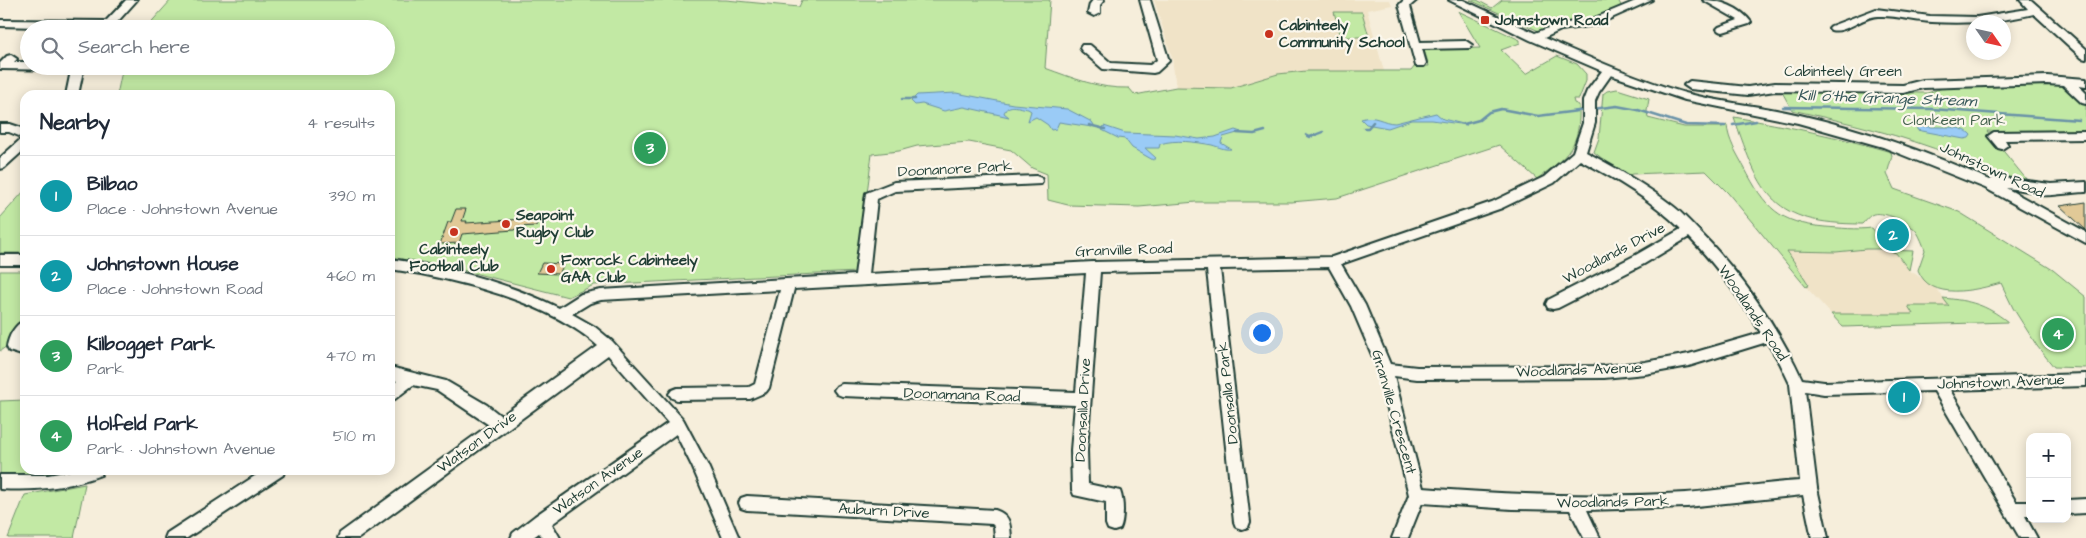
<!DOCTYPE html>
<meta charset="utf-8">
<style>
:root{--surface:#fff;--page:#f2f2f3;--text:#1f2937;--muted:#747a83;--line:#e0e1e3;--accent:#2563eb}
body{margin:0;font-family:"Architects Daughter",sans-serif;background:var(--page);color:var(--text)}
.controls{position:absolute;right:15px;bottom:15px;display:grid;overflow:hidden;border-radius:10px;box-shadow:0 2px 12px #0003}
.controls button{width:45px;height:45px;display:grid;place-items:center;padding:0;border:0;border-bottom:1px solid var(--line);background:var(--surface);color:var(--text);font:25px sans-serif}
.compass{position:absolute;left:1966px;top:15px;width:45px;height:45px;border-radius:50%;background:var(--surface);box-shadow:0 2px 12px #0003;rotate:124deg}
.you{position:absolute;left:1261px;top:332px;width:18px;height:18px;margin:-12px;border:4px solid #fff;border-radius:50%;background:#1a73e8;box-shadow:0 0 0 8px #1a73e833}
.badge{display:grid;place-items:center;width:32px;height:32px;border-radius:50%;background:var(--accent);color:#fff;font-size:16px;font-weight:700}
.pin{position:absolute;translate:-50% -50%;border:2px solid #fff;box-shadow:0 1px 5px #0006}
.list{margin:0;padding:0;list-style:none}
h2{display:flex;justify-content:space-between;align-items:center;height:65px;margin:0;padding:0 20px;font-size:21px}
h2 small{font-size:16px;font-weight:400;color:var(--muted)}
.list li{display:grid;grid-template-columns:32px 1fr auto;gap:15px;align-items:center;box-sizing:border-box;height:80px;padding:0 20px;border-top:1px solid var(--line)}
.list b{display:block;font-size:19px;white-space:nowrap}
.list p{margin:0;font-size:16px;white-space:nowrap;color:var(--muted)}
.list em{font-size:16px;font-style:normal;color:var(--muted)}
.icon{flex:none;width:28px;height:28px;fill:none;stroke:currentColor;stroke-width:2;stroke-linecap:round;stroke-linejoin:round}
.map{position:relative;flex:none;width:2086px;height:538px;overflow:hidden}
.search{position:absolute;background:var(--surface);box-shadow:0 2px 12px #0003;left:20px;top:20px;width:375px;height:55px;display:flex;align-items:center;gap:12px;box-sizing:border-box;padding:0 18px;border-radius:28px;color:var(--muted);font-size:19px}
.panel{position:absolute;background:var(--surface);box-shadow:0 2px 12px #0003;left:20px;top:90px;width:375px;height:385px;border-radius:15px}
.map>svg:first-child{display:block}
</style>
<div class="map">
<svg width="2086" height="538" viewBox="0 0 2086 538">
<rect width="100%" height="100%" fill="#f6eedb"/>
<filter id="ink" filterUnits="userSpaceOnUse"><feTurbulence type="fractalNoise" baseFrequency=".02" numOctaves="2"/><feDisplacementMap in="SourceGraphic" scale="10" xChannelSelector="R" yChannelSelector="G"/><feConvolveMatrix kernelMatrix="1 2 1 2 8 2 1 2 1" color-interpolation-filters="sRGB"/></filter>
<g filter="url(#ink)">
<path fill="#f0e3c7" d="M1154 0H1390L1392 5 1367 10 1384 71H1306L1278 74 1231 88 1176 87 1172 58Z
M1866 249 1896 252 1909 270 1935 287 1950 306H1908L1913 314H1831L1806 287 1809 285 1786 251 1836 252Z"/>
<path fill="#c2e9a4" stroke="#70936c" d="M171 0H726L799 7 802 0H1050L1045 68C1073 78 1099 89 1129 88L1135 95 1176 87 1231 88 1278 74 1306 71H1411L1415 66H1429L1424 50 1480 48 1458 11 1520 40V43L1501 50 1526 74 1557 56 1577 64 1586 74V81L1579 99H1573L1574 103 1579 105C1581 146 1568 156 1537 179L1499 145 1337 198 1291 202H1196L1139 207 1068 205 1048 200 1047 174 1032 168 1011 150 969 142 917 146 899 151 872 154 857 272 594 285 568 297 454 268 390 257V95H117L123 66H386V29H145Z
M1470 0H1477L1492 8 1502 0H1618L1622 7 1617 11 1583 23 1539 31Z
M1334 12H1362L1369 37H1341Z
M2078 85 2086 93V132L2028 133 1987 131 2035 190C2007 181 1981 167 1954 156 1902 135 1846 122 1792 110L1782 92 1927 93 1949 86Z
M1617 89 1649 99 1647 111 1648 118 1684 127H1722L1727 125C1728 140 1737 154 1744 167 1765 208 1779 223 1825 227 1841 228 1856 230 1872 228L1889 250 1913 251 1909 270 1896 253 1883 249H1866L1836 252 1787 251 1809 285 1806 287 1728 193 1706 171 1632 174 1629 175 1614 168 1594 152 1599 138 1603 94 1607 91Z
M1734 117C1787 126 1839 137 1891 152L1892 156 1887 174 1894 189 1959 212 2053 270 2086 297V368L2054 367 2037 346 2013 308 2001 283C1976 290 1930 302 1918 270L1925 250C1923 244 1920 237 1917 232 1911 223 1881 209 1871 215 1868 217 1865 221 1862 224 1772 224 1761 196 1734 117Z
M25 190V253H0V218Z
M0 271H25V321L7 346 0 351Z
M1943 298C1971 301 1985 304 2008 322L1843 327 1831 314H1913L1908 306H1949Z
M25 400V470H52L49 476 0 477V401Z
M85 484 74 538H8L25 495Z"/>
<path fill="#9acbf6" stroke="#6992a8" d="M956 93 1013 104 1067 109 1092 122 1094 125 1092 127 1059 122 1056 129 1051 130 1048 125 1036 117 1028 121 1031 111 1028 109C1020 108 1008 102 1004 113L1009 117 964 107 944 111 922 104 915 105 911 101 917 95Z
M1436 113 1443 119 1467 125 1432 120H1411L1388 128 1366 124 1361 119C1375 114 1383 123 1395 123Z
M1104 126 1125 133 1175 135 1199 139 1215 137 1235 130 1241 132 1223 137 1221 143 1231 149C1224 150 1219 147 1212 145 1196 142 1175 139 1160 144L1159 148H1145L1156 158 1153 160 1132 148 1125 139 1118 138 1102 130Z
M1922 126C1937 129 1961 123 1971 135L1969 138 1964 139 1917 130V127Z"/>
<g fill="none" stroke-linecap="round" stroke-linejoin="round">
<path stroke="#6992a8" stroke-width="2.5" d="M902 99H915
M1783 107 1932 109 2079 120
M1592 109 1617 106 1638 110 1686 125 1725 126
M1464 124 1479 120 1489 112 1501 109 1538 116 1586 110
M1089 125 1105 129
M1733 125 1756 121
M1364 128H1368L1373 122
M1237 133 1254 134 1265 131
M1306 135 1310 137 1323 132"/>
</g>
<path fill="#e1c997" stroke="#1f3d34" d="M2086 202V230L2060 206Z
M456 209H466L462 221H467L466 223 538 218 536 226 518 227 514 230 462 234 459 243 440 244 448 222H451Z
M1876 228 1901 229 1910 242H1884Z
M542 263 564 264 559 274 537 273Z
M1896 394H1909L1914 402H1901Z"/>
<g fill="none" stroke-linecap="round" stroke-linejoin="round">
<defs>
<path id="minor" d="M126 0H137L111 29 0 26V20L106 21Z
M1093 0H1104L1100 5V13L1094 16 1088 13 1090 4Z
M1140 0H1150L1169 61 1157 72 1153 73 1103 69 1082 51 1080 48 1082 45H1090L1111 63 1150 65 1157 60Z
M1404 0H1417L1410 6 1420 42 1466 41 1472 45 1470 48 1422 49 1426 63 1424 66H1416L1399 5Z
M1449 0H1463L1535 33 1559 24 1590 20 1638 0H1652L1596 25 1561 30 1544 38C1590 58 1637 79 1685 93 1723 103 1762 106 1800 115 1866 130 1929 153 1990 180L1995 177 2051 184 2086 182V192C2077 192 2043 197 2038 195L2037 192 2006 188 2086 232V243L1985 188 1883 147 1798 123 1685 100 1611 75 1599 92 1595 101V123L1586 152C1616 168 1646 185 1673 206 1681 212 1688 220 1695 227 1738 270 1776 323 1802 379L1824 382 2086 374V386L1950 390 2016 502H2030V516H2025L2037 538H2020L1934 391 1824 394 1805 391 1817 488 1828 538H1812L1803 495 1687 507 1587 510 1600 538H1584L1570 510 1512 509 1422 503 1408 538H1392L1409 495 1378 369 1351 306 1329 267 1220 269 1250 522 1248 527 1242 529 1236 527 1234 522 1207 270 1100 272 1087 450 1088 484 1120 491C1124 501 1124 520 1120 529L1114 531 1108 529 1106 524V502L1074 495 1072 490 1071 450 1075 405 842 396 837 394 834 390 837 386 842 384 1076 392 1086 273 794 289 769 388 766 392 750 399 677 400 672 398 669 394 672 390 677 388 749 387 755 384 780 290 601 300 590 303 572 314 595 327 612 341 683 419 708 466 739 538H723L692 466 676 434 552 524 560 538H543L539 533 532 538H511L513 533 535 516 668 423 608 355 359 538H338L340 533 489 425 437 390 413 385 395 399 390 401V386L397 381 390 379V367L446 381 487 405 501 416 598 346C550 302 454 278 390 269V259C448 267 506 282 559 308L581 294 601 290 855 275 866 193 894 182 1036 176 1041 178 1042 181 1041 184 895 191 877 199 869 274 1093 262 1332 257 1492 202 1544 177 1573 152 1583 123V101L1587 91 1602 71 1530 40ZM1580 160C1616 179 1652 200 1681 229L1634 256 1548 300 1546 304 1548 308 1553 309 1558 308 1644 264 1689 237C1717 266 1740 298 1761 333L1689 354 1645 362 1604 366 1417 367 1390 364 1365 305 1341 264 1502 208 1554 183ZM1767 342 1780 363 1790 384 1800 481C1762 483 1724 490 1686 493 1599 498 1511 495 1423 488L1394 376 1417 379 1604 378 1645 374 1689 366Z
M1703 0C1720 0 1740 7 1751 22L1749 24 1723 32 1719 31 1717 29 1719 27 1738 20Z
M2020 0H2031L2086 49V59L2082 58 2034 14C1999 22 1967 24 1932 22 1914 21 1895 15 1878 16 1863 16 1846 34 1831 30L1829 28 1831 26 1876 9 1930 16 1977 17 2028 9Z
M11 55 17 59 14 62H29V66H68L62 70 0 69V63L7 56Z
M72 66H84L78 95H66Z
M2047 76 2086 79V87L2079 86 2086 93V104L2082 103 2063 85 2047 84 1923 88 1903 93 1775 91 1748 95 1690 89 1684 85 1690 81 1748 87 1775 83 1903 85 1923 80Z
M0 124H10L25 129V149L4 168 0 169V158L21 139 24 138 9 132H0Z
M2086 131V139L2005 140 2008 145 2002 149 1998 148 1988 136 1994 132Z
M0 255H25V265H0Z
M25 320V337L22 343 25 344V356L9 351 7 347C8 337 15 324 25 320Z
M76 470H103L101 475C67 488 36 491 0 489V475H48Z
M264 470H285L283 475 187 538H165L167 533Z
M747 496 995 510C1010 515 1010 523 1011 538H995L994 526 992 524 747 510 741 508 739 503 741 498Z
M2086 499V513L2067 514V500Z"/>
</defs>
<use href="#minor" stroke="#1f3d34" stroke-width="4"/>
<use href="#minor" fill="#fbf7ec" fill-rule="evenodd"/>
</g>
</g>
<g fill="#c8321e" stroke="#fbf7ec" stroke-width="2">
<rect x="1480" y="15" width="10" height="10" rx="2.5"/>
<circle cx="1269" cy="34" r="5"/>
<circle cx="506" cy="224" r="5"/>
<circle cx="454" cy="232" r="5"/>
<circle cx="551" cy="269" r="5"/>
</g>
<g text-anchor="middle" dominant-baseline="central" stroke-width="4.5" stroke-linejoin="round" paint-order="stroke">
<g font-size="15" font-weight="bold" fill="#1f3d34" stroke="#fbf7ec" text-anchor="start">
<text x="1495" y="20">Johnstown Road</text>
<text x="1279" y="25">Cabinteely<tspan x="1279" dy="17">Community School</tspan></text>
<text x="516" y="215">Seapoint<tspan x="516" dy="17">Rugby Club</tspan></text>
<text x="454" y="249" text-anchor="middle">Cabinteely<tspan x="454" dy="17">Football Club</tspan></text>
<text x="561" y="260">Foxrock Cabinteely<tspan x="561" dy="17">GAA Club</tspan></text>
</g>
<g font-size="15" fill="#1f3d34" stroke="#fbf7ec">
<text x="1843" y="71">Cabinteely Green</text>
<text transform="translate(955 169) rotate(-3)">Doonanore Park</text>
<text transform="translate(1992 170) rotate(25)">Johnstown Road</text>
<text transform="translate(1124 250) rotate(-2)">Granville Road</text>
<text transform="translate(1614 253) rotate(-28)">Woodlands Drive</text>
<text transform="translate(1753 313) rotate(56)">Woodlands Road</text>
<text transform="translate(1579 370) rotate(-2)">Woodlands Avenue</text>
<text transform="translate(2001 382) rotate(-2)">Johnstown Avenue</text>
<text transform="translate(1228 393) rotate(-96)">Doonsalla Park</text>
<text transform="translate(962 395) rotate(2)">Doonamana Road</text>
<text transform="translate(1083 410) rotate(-87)">Doonsalla Drive</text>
<text transform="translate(1394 412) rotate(74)">Granville Crescent</text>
<text transform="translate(477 442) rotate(-36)">Watson Drive</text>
<text transform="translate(598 481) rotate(-35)">Watson Avenue</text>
<text transform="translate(1613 502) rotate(-1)">Woodlands Park</text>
<text transform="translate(884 511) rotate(3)">Auburn Drive</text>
</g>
<g font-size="15" fill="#405f4a" stroke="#fbf7ec">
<text x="1954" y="120">Clonkeen Park</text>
</g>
<g font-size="16" font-style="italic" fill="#38595b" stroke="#fbf7ec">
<text transform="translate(1887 98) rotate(2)">Kill o'the Grange Stream</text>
</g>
</g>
</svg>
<div class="controls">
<button>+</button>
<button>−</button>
</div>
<svg class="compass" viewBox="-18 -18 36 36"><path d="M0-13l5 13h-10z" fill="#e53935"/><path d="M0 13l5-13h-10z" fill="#747a83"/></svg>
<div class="you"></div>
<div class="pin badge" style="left:1904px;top:397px;background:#0f9aa8">1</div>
<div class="pin badge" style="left:1893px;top:235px;background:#0f9aa8">2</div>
<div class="pin badge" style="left:650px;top:148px;background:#2e9e5b">3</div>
<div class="pin badge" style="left:2058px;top:334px;background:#2e9e5b">4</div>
<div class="search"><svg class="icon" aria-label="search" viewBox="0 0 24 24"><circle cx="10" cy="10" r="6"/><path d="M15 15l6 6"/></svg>Search here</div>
<section class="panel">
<h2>Nearby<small>4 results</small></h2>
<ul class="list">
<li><span class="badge" style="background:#0f9aa8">1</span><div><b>Bilbao</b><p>Place · Johnstown Avenue</p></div><em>390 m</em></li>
<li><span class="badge" style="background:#0f9aa8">2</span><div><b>Johnstown House</b><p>Place · Johnstown Road</p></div><em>460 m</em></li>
<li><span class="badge" style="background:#2e9e5b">3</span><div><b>Kilbogget Park</b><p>Park</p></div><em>470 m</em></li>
<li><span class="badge" style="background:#2e9e5b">4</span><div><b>Holfeld Park</b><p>Park · Johnstown Avenue</p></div><em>510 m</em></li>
</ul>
</section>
</div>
